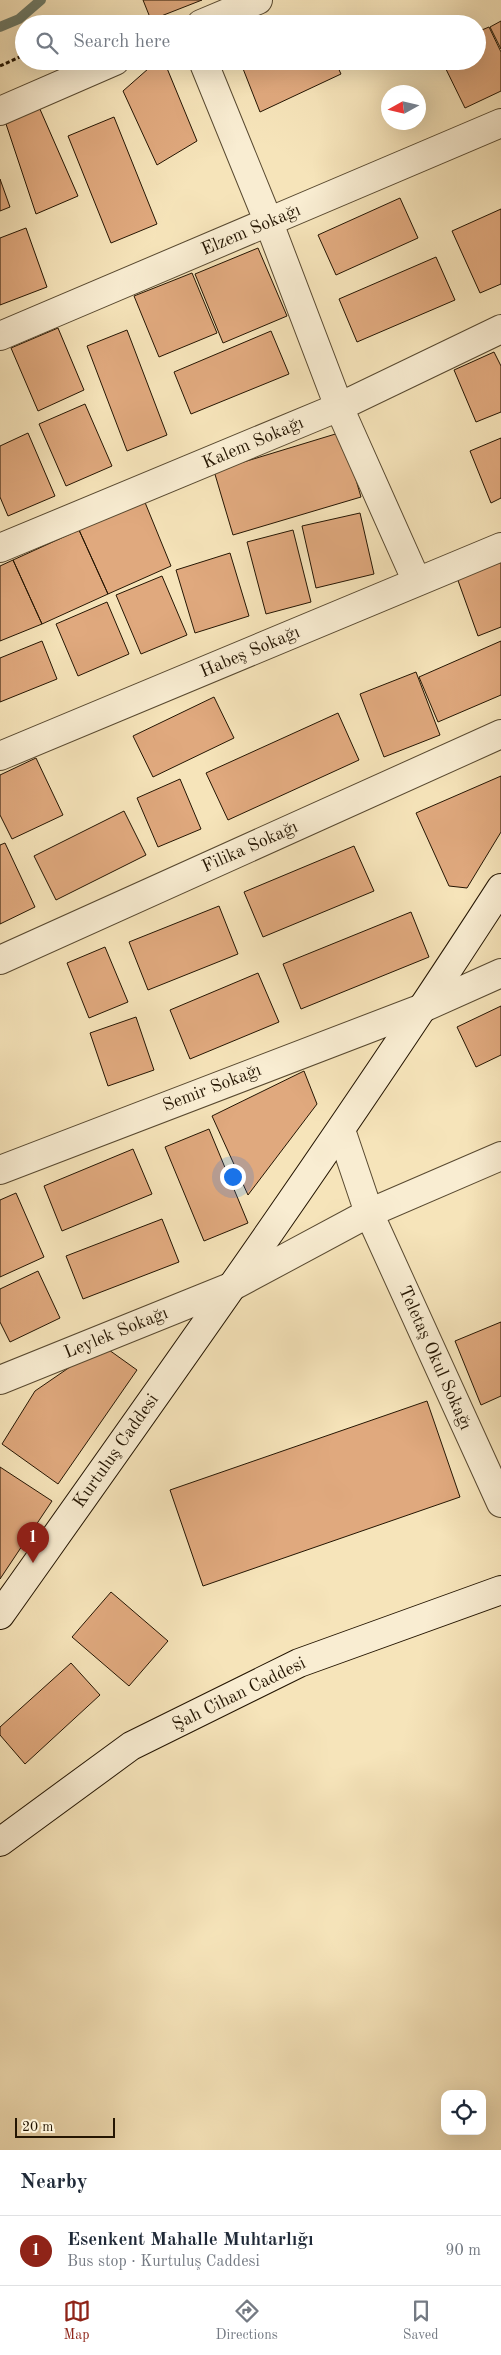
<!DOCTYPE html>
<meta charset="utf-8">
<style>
:root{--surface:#fff;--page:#f2f2f3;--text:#1f2937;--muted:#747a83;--line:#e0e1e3;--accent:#8f2418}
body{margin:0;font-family:"Old Standard TT",serif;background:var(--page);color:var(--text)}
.controls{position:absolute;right:15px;bottom:15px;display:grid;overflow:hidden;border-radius:10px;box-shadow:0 5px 20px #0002}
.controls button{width:45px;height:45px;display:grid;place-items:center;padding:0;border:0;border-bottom:1px solid var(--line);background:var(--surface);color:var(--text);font:25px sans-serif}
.compass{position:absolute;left:381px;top:85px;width:45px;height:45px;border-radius:50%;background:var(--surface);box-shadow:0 5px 20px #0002;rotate:262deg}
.scale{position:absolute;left:15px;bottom:12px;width:100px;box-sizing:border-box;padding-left:5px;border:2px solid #241502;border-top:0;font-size:14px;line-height:18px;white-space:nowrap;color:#241502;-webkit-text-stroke:4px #f9edd2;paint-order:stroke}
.you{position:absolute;left:232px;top:1176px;width:18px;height:18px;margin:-12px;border:4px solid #fff;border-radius:50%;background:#1a73e8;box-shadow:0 0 0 8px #1a73e833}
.badge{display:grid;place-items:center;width:32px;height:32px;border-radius:50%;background:var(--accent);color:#fff;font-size:16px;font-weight:700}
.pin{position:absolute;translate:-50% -41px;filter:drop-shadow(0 1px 2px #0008)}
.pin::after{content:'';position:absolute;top:26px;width:18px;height:15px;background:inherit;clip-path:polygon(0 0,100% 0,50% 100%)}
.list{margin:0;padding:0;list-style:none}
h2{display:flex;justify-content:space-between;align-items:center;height:65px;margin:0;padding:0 20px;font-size:21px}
h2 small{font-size:16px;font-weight:400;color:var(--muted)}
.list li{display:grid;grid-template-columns:32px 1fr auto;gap:15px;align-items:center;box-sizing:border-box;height:70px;padding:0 20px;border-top:1px solid var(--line)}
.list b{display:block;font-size:19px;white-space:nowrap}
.list p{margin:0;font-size:16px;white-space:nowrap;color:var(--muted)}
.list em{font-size:16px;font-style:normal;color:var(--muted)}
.icon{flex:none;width:28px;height:28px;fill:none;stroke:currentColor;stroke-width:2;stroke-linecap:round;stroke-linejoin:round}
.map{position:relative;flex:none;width:501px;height:2150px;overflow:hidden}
.search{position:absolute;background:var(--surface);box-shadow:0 5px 20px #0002;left:15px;right:15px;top:15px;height:55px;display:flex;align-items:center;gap:12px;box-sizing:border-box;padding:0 18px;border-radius:28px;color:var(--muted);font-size:19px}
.sheet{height:135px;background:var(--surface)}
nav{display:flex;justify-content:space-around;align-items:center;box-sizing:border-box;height:70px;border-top:1px solid var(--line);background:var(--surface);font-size:14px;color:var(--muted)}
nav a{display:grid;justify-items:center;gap:2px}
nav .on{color:var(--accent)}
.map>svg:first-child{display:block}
</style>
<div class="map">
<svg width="501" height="2150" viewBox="0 0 501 2150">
<rect width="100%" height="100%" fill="#f6e4ba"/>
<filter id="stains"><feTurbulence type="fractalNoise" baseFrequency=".004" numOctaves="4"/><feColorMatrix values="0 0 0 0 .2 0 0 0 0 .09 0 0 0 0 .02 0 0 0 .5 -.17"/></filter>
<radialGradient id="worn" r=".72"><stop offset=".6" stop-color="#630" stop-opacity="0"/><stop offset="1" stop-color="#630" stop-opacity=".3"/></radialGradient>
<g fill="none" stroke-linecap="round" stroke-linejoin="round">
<path stroke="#6d7b69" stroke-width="10" d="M0 27 19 19 41 0"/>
</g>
<path fill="#e0a97e" stroke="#241502" d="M143 0H202L151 20Z
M501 21V49L490 27Z
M489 27 501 52V91L465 108 442 61H477V32Z
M157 61H164L197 141 157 165 123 91Z
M240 61H335L341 74 260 112Z
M39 107 78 196 36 214 6 124Z
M114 117 157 224 111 243 68 136Z
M0 179 10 207 0 211Z
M400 198 418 238 336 275 318 235Z
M501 209V284L480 293 452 231Z
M26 228 47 287 0 305V238Z
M258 248 287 316 223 343 195 274Z
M436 257 455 300 357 342 339 299Z
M192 273 217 333 159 357 134 296Z
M58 328 84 390 38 411 11 348Z
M127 330 167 435 127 451 87 346Z
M271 331 289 374 191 414 174 372Z
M494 352 501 366V412L476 422 454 370Z
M85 404 112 466 66 486 39 424Z
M342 432 361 497 233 535 214 471Z
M28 433 55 496 8 516 0 497V446Z
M501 438V498L491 503 470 451Z
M144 500 171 566 108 594 79 530Z
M360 513 374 574 316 588 302 526Z
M79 530 108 594 42 624 13 560Z
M293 530 311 602 266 614 247 542Z
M230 553 249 616 195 633 176 570Z
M501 558V627L478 636 456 575Z
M13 560 42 624 0 641V566Z
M162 576 187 635 141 654 116 595Z
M107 602 129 654 78 676 56 624Z
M42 641 57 679 0 702V658Z
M501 641V695L438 722 419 677Z
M416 672 440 735 384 757 360 694Z
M214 697 234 738 153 777 133 736Z
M338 713 359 760 228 820 206 773Z
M36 758 63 815 12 839 0 815V775Z
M501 776V832L467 888 449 886 416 813Z
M180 779 201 829 158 847 137 798Z
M124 811 146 855 56 900 34 856Z
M5 843 35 907 0 924V845Z
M354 846 374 891 263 937 244 892Z
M219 906 238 954 148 990 129 942Z
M411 912 429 957 301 1009 283 964Z
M105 947 128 1002 89 1018 67 963Z
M258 973 279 1022 190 1059 170 1010Z
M501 1006V1055L476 1067 457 1027Z
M136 1017 154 1070 108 1086 90 1033Z
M304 1071 317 1104 248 1195 212 1116Z
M209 1129 248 1223 204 1241 165 1147Z
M133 1149 152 1194 62 1231 44 1186Z
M16 1193 44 1257 0 1277V1200Z
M162 1219 179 1262 83 1299 66 1256Z
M38 1271 60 1318 10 1342 0 1322V1289Z
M501 1322V1396L481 1405 455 1341Z
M102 1345 137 1370 58 1484 2 1444 35 1391Z
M427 1401 460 1497 203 1586 170 1490Z
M0 1467 52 1501 0 1579Z
M111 1592 168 1641 129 1686 72 1637Z
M71 1663 100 1695 25 1764 0 1735V1727Z"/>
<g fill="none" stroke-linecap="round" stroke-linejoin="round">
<defs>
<path id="minor" d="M201 24 258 0
M203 61 269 223 339 407 417 582
M0 111 115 61
M0 336 501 123
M0 548 339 407 501 329
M0 756 501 547
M0 960 501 734
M341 1130 369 1213 501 1503
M0 1170 425 1007 501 973
M0 1380 233 1286 369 1213 501 1156"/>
<path id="secondary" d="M0 1615C170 1375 341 1136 501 888
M0 1842 131 1746 299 1663 501 1590"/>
</defs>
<use href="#minor" stroke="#584930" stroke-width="30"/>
<use href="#secondary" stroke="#241502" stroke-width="30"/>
<path stroke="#241502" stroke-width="3" stroke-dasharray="4 2.5" stroke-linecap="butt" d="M0 66 24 55"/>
<use href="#minor" stroke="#f9edd2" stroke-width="28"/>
<use href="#secondary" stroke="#f9edd2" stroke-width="28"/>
</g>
<g text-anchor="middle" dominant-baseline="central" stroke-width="4.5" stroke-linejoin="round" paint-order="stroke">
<g font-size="18" fill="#241502" stroke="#f9edd2">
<text transform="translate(251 230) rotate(-23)">Elzem Sokağı</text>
<text transform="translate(253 443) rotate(-23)">Kalem Sokağı</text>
<text transform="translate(250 652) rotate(-23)">Habeş Sokağı</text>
<text transform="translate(250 847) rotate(-24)">Filika Sokağı</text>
<text transform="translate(212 1088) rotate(-21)">Semir Sokağı</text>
<text transform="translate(116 1333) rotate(-22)">Leylek Sokağı</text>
<text transform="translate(435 1358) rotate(66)">Teletaş Okul Sokağı</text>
<text transform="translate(116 1451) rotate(-55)">Kurtuluş Caddesi</text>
<text transform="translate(239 1694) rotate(-26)">Şah Cihan Caddesi</text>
</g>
</g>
<rect width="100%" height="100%" filter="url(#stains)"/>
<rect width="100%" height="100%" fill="url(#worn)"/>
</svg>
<div class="controls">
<button><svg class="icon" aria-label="locate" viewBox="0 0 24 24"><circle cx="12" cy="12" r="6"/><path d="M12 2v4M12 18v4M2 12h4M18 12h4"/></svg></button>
</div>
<svg class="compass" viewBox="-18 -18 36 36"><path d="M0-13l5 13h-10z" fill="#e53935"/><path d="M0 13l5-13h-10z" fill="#747a83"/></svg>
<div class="scale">20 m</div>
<div class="you"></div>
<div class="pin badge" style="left:33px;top:1563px">1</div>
<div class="search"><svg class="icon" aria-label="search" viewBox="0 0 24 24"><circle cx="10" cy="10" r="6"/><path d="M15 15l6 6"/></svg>Search here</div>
</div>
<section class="sheet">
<h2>Nearby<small></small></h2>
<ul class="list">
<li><span class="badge">1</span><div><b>Esenkent Mahalle Muhtarlığı</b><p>Bus stop · Kurtuluş Caddesi</p></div><em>90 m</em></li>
</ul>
</section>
<nav>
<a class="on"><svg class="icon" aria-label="map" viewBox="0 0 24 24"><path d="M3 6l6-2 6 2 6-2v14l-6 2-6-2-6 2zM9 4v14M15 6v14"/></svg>Map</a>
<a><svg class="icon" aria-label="directions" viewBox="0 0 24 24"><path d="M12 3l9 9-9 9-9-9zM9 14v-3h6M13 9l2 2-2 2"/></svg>Directions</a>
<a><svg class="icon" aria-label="saved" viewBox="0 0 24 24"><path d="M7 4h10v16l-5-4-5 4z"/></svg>Saved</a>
</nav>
